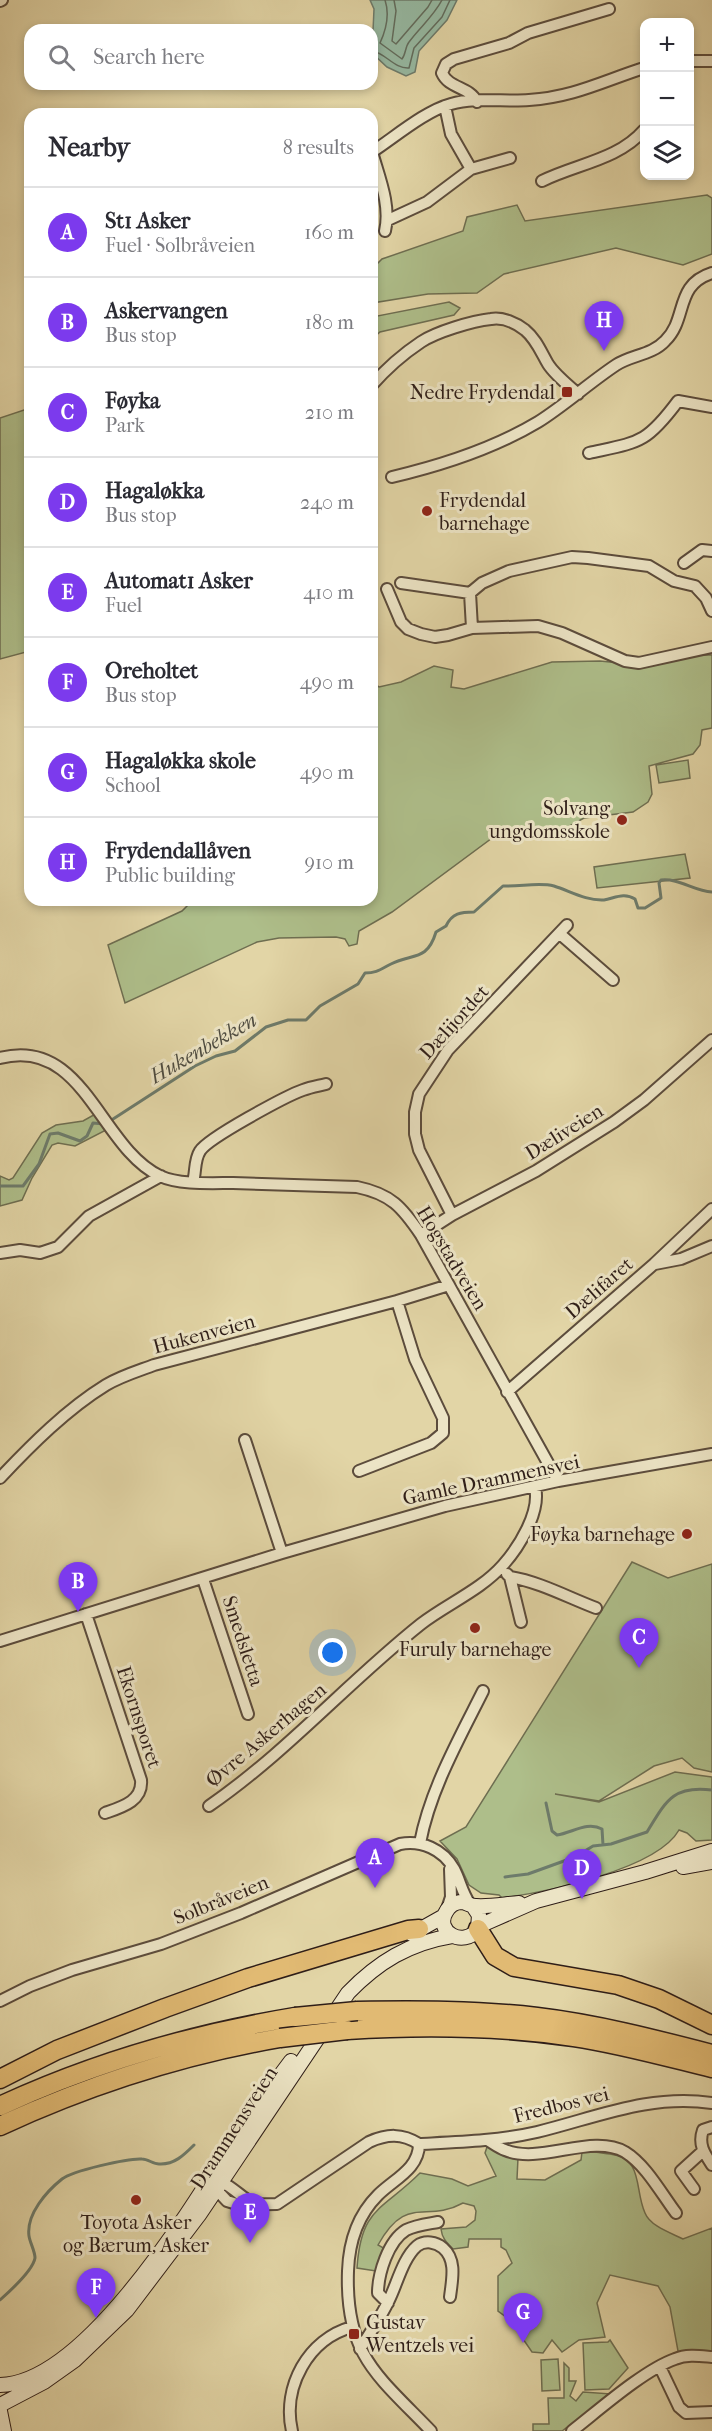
<!DOCTYPE html>
<meta charset="utf-8">
<style>
:root{--surface:#fff;--page:#f2f2f3;--text:#2b2b33;--muted:#7c7c81;--line:#e1e1e2;--accent:#7c3aed}
body{margin:0;font-family:"IM FELL French Canon",serif;background:var(--page);color:var(--text)}
.controls{position:absolute;right:18px;top:18px;display:grid;overflow:hidden;border-radius:12px;box-shadow:0 3px 9px #0003}
.controls button{width:54px;height:54px;display:grid;place-items:center;padding:0;border:0;border-bottom:2px solid var(--line);background:var(--surface);color:var(--text);font:30px sans-serif}
.you{position:absolute;left:333px;top:1653px;width:21px;height:21px;margin:-15px;border:4px solid #fff;border-radius:50%;background:#1a73e8;box-shadow:0 0 0 9px #1a73e833}
.badge{display:grid;place-items:center;width:39px;height:39px;border-radius:50%;background:var(--accent);color:#fff;font-size:20px;font-weight:700}
.pin{position:absolute;translate:-50% -50px;filter:drop-shadow(0 2px 3px #0008)}
.pin::after{content:'';position:absolute;top:32px;width:21px;height:18px;background:inherit;clip-path:polygon(0 0,100% 0,50% 100%)}
.list{margin:0;padding:0;list-style:none}
h2{display:flex;justify-content:space-between;align-items:center;height:78px;margin:0;padding:0 24px;font-size:26px}
h2 small{font-size:20px;font-weight:400;color:var(--muted)}
.list li{display:grid;grid-template-columns:39px 1fr auto;gap:18px;align-items:center;box-sizing:border-box;height:90px;padding:0 24px;border-top:2px solid var(--line)}
.list b{display:block;font-size:22px;white-space:nowrap}
.list p{margin:0;font-size:20px;white-space:nowrap;color:var(--muted)}
.list em{font-size:20px;font-style:normal;color:var(--muted)}
.icon{flex:none;width:33px;height:33px;fill:none;stroke:currentColor;stroke-width:2;stroke-linecap:round;stroke-linejoin:round}
.map{position:relative;flex:none;width:712px;height:2431px;overflow:hidden}
.search{position:absolute;background:var(--surface);box-shadow:0 3px 9px #0003;left:24px;top:24px;width:354px;height:66px;display:flex;align-items:center;gap:15px;box-sizing:border-box;padding:0 21px;border-radius:18px;color:var(--muted);font-size:22px}
.panel{position:absolute;background:var(--surface);box-shadow:0 3px 9px #0003;left:24px;top:108px;width:354px;height:798px;border-radius:18px}
.map>svg:first-child{display:block}
</style>
<div class="map">
<svg width="712" height="2431" viewBox="0 0 712 2431">
<rect width="100%" height="100%" fill="#e2d5a6"/>
<filter id="stains"><feTurbulence type="fractalNoise" baseFrequency=".00333" numOctaves="4"/><feColorMatrix values="0 0 0 0 .2 0 0 0 0 .09 0 0 0 0 .02 0 0 0 .5 -.17"/></filter>
<radialGradient id="worn" r=".72"><stop offset=".6" stop-color="#630" stop-opacity="0"/><stop offset="1" stop-color="#630" stop-opacity=".3"/></radialGradient>
<path fill="#aebe8a" stroke="#6e6e51" stroke-width="1.5" d="M707 195 712 198V254L683 265 616 248 504 274 477 293 428 294 372 303V269L382 259 463 231 467 217 517 205 525 221Z
M449 302 460 308 454 315 380 332 372 339V317Z
M30 408V651L0 659V418Z
M699 655H712V728L702 730 700 745 693 754 649 766 652 794 648 802 633 812 584 818 566 828 503 830 392 912 359 931 357 944 349 946 345 939 336 937 279 938 257 942 125 1003 108 945 182 911 193 900H372V681L379 687 401 682 434 666 453 670 451 687 464 689 552 662 600 661 639 665Z
M688 760 690 778 659 783 656 765Z
M685 854 690 878 597 888 594 867Z
M99 1112 110 1128 75 1146 58 1143 52 1145 32 1178 22 1200 0 1206V1176L9 1180 13 1178 42 1133 56 1125 83 1121Z
M632 1562 668 1578 712 1564V1772L694 1768 682 1758 654 1766 599 1801 555 1794 599 1802 675 1772 712 1777V1840L696 1841 687 1833 679 1830C657 1869 547 1892 502 1898L499 1895 481 1893 469 1885 457 1859 440 1841 466 1827Z
M489 2141 518 2158 517 2179 545 2180 581 2160 582 2152C592 2151 601 2153 610 2154 644 2158 634 2189 645 2213 650 2226 671 2233 683 2239L712 2228V2353L678 2351 670 2307 658 2286 610 2275 597 2303 605 2337 579 2340 562 2352 552 2340 543 2353 532 2352 510 2320 498 2311V2276L512 2263 506 2250 501 2247V2239H469L468 2247 453 2249C446 2242 442 2238 441 2229L466 2227 475 2220 476 2211 474 2206 463 2203C425 2224 407 2193 378 2245L387 2250 376 2271 357 2268C361 2207 382 2211 420 2173L452 2179 468 2186 496 2176 485 2153Z
M610 2340 628 2368 609 2389 585 2390 583 2343 608 2342Z
M558 2359 560 2390 542 2391 541 2360Z
M564 2363 569 2368V2381H576L570 2396 576 2401 583 2392 612 2394 562 2431H533V2424H549L548 2398H564Z"/>
<path fill="#96b9a2" stroke="#6d7b6b" stroke-width="1.5" d="M370 0H457L447 20 419 51 415 72 406 76 387 67 372 53 374 9Z"/>
<g fill="none" stroke-linecap="round" stroke-linejoin="round">
<path stroke="#626c5d" stroke-width="1.5" d="M385 0C390 15 386 30 380 43L402 59C406 54 405 47 409 42 420 27 433 17 442 0
M394 0 396 11 392 41 396 44 428 7 432 0
M372 51C386 53 394 69 409 68L414 48 442 17 450 0"/>
<path stroke="#6d7b6b" stroke-width="3" d="M110 1121 195 1066 216 1056 235 1051 266 1027 288 1020H306L320 1006 358 984 365 973C377 973 381 969 391 964 412 953 427 962 436 932L446 926C452 913 461 912 474 912L503 886C520 887 538 882 554 886 570 891 586 901 604 900 615 898 624 892 635 899L638 908H645L661 898 659 883 661 880C679 878 694 891 712 892
M0 1186H23L39 1164 50 1134 58 1133 80 1141 87 1136 93 1123 104 1124
M546 1803 552 1831 557 1835C572 1833 587 1821 602 1829L603 1845
M505 1877 528 1874 575 1857 593 1846 611 1844 647 1832C666 1801 673 1785 712 1790
M0 2300C9 2292 33 2270 35 2258 35 2251 30 2243 29 2236 26 2214 47 2191 62 2179 72 2171 128 2158 142 2159 148 2159 153 2164 159 2164 174 2165 184 2155 194 2145"/>
<defs>
<path id="street" d="M0 1 2 0
M690 61H712
M477 102C469 86 449 89 442 73L446 64 454 59 509 43 528 33 609 9
M445 106 451 134 471 169
M372 152C395 137 425 111 451 104 475 97 504 102 529 100 574 97 603 81 644 68
M372 152C379 177 391 205 385 231
M542 181C576 164 618 160 644 130
M388 220 427 202 471 169 510 158
M372 385C386 369 403 354 421 342 436 332 472 321 491 319 503 317 516 323 525 330 536 339 541 352 548 364 555 375 568 385 578 394
M589 453C639 442 646 444 678 401L712 407
M392 477C443 465 493 449 538 422 565 405 589 383 616 365 631 355 652 355 665 341 688 319 674 285 712 273
M684 563 702 550 712 551
M401 583 470 593
M387 589 401 622 408 629 421 634 435 637 448 635 472 628 538 626 562 633 625 661 639 663 712 647
M472 628 470 593 482 583 509 571 572 557 588 558 649 566 674 581 695 586 706 598 712 611
M560 934 613 980
M0 1058C84 1036 100 1148 160 1176 179 1185 212 1183 233 1183 275 1184 316 1186 357 1187 391 1194 402 1207 421 1235L558 1481
M193 1182C196 1172 194 1160 200 1151 208 1138 286 1096 303 1090 311 1087 318 1086 326 1084
M452 1215 419 1150 415 1134V1112L419 1094 448 1050 567 925
M421 1235 452 1215 536 1171 614 1122 644 1100 712 1040
M0 1253 20 1250 40 1253 58 1247 89 1216 161 1176
M655 1264 681 1259 712 1246
M507 1392 654 1264 712 1209
M245 1440 282 1553
M359 1471 431 1443 443 1433V1418L415 1359 397 1301
M0 1478C31 1445 67 1409 106 1385 121 1376 138 1371 154 1365L397 1301 449 1285
M507 1574 510 1577 521 1622
M510 1577C540 1582 567 1597 596 1608
M203 1579 248 1714
M86 1614 141 1780C143 1801 122 1807 105 1813
M0 1641 282 1553 445 1506 558 1481 712 1454
M209 1806C286 1753 348 1682 421 1624 447 1604 481 1590 503 1565 519 1547 541 1512 535 1487
M420 1843C430 1790 459 1739 483 1691
M447 1909 451 1897 450 1869
M0 2001 30 1986 72 1970 161 1944 241 1913 400 1844C421 1840 443 1849 454 1869 460 1880 462 1893 470 1904
M712 2127 703 2130C698 2144 704 2153 712 2165
M489 2141C494 2144 499 2148 505 2150 540 2165 592 2133 625 2152 646 2165 661 2193 676 2213
M419 2144C459 2142 498 2141 537 2132 598 2117 649 2094 712 2103
M214 2181C228 2181 241 2198 254 2204
M212 2185 227 2201 240 2205 277 2204 369 2142C387 2134 402 2133 419 2144 419 2169 394 2179 378 2195 357 2216 349 2242 348 2271 345 2355 377 2375 431 2431
M694 2189 681 2171 703 2151
M388 2303 378 2293C378 2274 388 2241 406 2230 416 2225 427 2224 438 2222
M360 2349C370 2333 381 2317 389 2300 397 2284 403 2258 417 2246 425 2240 436 2242 443 2248 457 2260 452 2280 450 2297
M660 2367 679 2407 686 2413 712 2412
M292 2431C282 2387 308 2339 352 2327
M572 2431C599 2410 644 2370 675 2359 687 2354 700 2356 712 2357"/>
<path id="secondary" d="M683 1867 712 1862
M473 1906 479 1915 478 1929C463 1949 434 1931 446 1912 449 1906 455 1902 462 1902 467 1903 471 1906 476 1906 490 1907 505 1904 519 1903
M479 1926 536 1901 645 1872 712 1851
M412 1934 444 1916
M0 2385C88 2383 197 2199 240 2131 256 2107 274 2084 291 2061
M2 2404 44 2382 75 2360 127 2310 199 2215 348 1993C378 1962 409 1943 452 1936
M0 2411 4 2431"/>
<path id="highway" d="M478 1929 495 1956 514 1967 618 1985 659 1999 712 2025
M357 2011C417 2010 477 2010 537 2017 596 2024 654 2039 712 2054
M347 2030C423 2025 499 2026 574 2037 621 2044 667 2057 712 2068
M0 2079 57 2050 165 2008 248 1978 408 1930 419 1929
M0 2106C95 2062 192 2034 295 2017
M0 2126C91 2084 181 2055 280 2038"/>
</defs>
<use href="#street" stroke="#5c4c3c" stroke-width="14"/>
<use href="#secondary" stroke="#2f1e18" stroke-width="16"/>
<use href="#highway" stroke="#2f1e18" stroke-width="21"/>
<use href="#street" stroke="#ece4c5" stroke-width="10"/>
<use href="#secondary" stroke="#ece4c5" stroke-width="14"/>
<use href="#highway" stroke="#e1ba73" stroke-width="18"/>
<defs>
<path id="highway-bridge" d="M295 2017 357 2011
M280 2038 347 2030"/>
</defs>
<use href="#highway-bridge" stroke="#2f1e18" stroke-width="21" stroke-linecap="butt"/>
<use href="#highway-bridge" stroke="#e1ba73" stroke-width="18"/>
</g>
<g fill="#8f2418" stroke="#ece4c5" stroke-width="2">
<rect x="561" y="386" width="12" height="12" rx="3"/>
<circle cx="427" cy="511" r="6"/>
<circle cx="622" cy="820" r="6"/>
<circle cx="687" cy="1534" r="6"/>
<circle cx="475" cy="1628" r="6"/>
<circle cx="136" cy="2200" r="6"/>
<rect x="348" y="2328" width="12" height="12" rx="3"/>
</g>
<g text-anchor="middle" dominant-baseline="central" stroke-width="6" stroke-linejoin="round" paint-order="stroke">
<g font-size="20" fill="#2f1e18" stroke="#ece4c5" text-anchor="end">
<text x="555" y="392">Nedre Frydendal</text>
<text x="439" y="500" text-anchor="start">Frydendal<tspan x="439" dy="23">barnehage</tspan></text>
<text x="610" y="808">Solvang<tspan x="610" dy="23">ungdomsskole</tspan></text>
<text x="675" y="1534">Føyka barnehage</text>
<text x="475" y="1649" text-anchor="middle">Furuly barnehage</text>
<text x="136" y="2222" text-anchor="middle">Toyota Asker<tspan x="136" dy="23">og Bærum, Asker</tspan></text>
<text x="366" y="2322" text-anchor="start">Gustav<tspan x="366" dy="23">Wentzels vei</tspan></text>
</g>
<g font-size="20" fill="#2f1e18" stroke="#ece4c5">
<text transform="translate(454 1022) rotate(-48)">Dælijordet</text>
<text transform="translate(564 1132) rotate(-32)">Dæliveien</text>
<text transform="translate(452 1258) rotate(59)">Hogstadveien</text>
<text transform="translate(599 1288) rotate(-41)">Dælifaret</text>
<text transform="translate(204 1334) rotate(-15)">Hukenveien</text>
<text transform="translate(491 1480) rotate(-12)">Gamle Drammensvei</text>
<text transform="translate(243 1641) rotate(72)">Smedsletta</text>
<text transform="translate(139 1717) rotate(72)">Ekornsporet</text>
<text transform="translate(266 1735) rotate(-40)">Øvre Askerhagen</text>
<text transform="translate(221 1900) rotate(-22)">Solbråveien</text>
<text transform="translate(561 2105) rotate(-14)">Fredbos vei</text>
<text transform="translate(234 2128) rotate(-57)">Drammensveien</text>
</g>
<g font-size="21" font-style="italic" fill="#4e4c41" stroke="#ece4c5">
<text transform="translate(203 1048) rotate(-30)">Hukenbekken</text>
</g>
</g>
<rect width="100%" height="100%" filter="url(#stains)"/>
<rect width="100%" height="100%" fill="url(#worn)"/>
</svg>
<div class="controls">
<button>+</button>
<button>−</button>
<button><svg class="icon" aria-label="layers" viewBox="0 0 24 24"><path d="M12 4l9 5-9 5-9-5zM3 14l9 5 9-5"/></svg></button>
</div>
<div class="you"></div>
<div class="pin badge" style="left:375px;top:1888px">A</div>
<div class="pin badge" style="left:78px;top:1612px">B</div>
<div class="pin badge" style="left:639px;top:1668px">C</div>
<div class="pin badge" style="left:582px;top:1899px">D</div>
<div class="pin badge" style="left:250px;top:2243px">E</div>
<div class="pin badge" style="left:96px;top:2318px">F</div>
<div class="pin badge" style="left:523px;top:2343px">G</div>
<div class="pin badge" style="left:604px;top:351px">H</div>
<div class="search"><svg class="icon" aria-label="search" viewBox="0 0 24 24"><circle cx="10" cy="10" r="6"/><path d="M15 15l6 6"/></svg>Search here</div>
<section class="panel">
<h2>Nearby<small>8 results</small></h2>
<ul class="list">
<li><span class="badge">A</span><div><b>St1 Asker</b><p>Fuel · Solbråveien</p></div><em>160 m</em></li>
<li><span class="badge">B</span><div><b>Askervangen</b><p>Bus stop</p></div><em>180 m</em></li>
<li><span class="badge">C</span><div><b>Føyka</b><p>Park</p></div><em>210 m</em></li>
<li><span class="badge">D</span><div><b>Hagaløkka</b><p>Bus stop</p></div><em>240 m</em></li>
<li><span class="badge">E</span><div><b>Automat1 Asker</b><p>Fuel</p></div><em>410 m</em></li>
<li><span class="badge">F</span><div><b>Oreholtet</b><p>Bus stop</p></div><em>490 m</em></li>
<li><span class="badge">G</span><div><b>Hagaløkka skole</b><p>School</p></div><em>490 m</em></li>
<li><span class="badge">H</span><div><b>Frydendallåven</b><p>Public building</p></div><em>910 m</em></li>
</ul>
</section>
</div>
